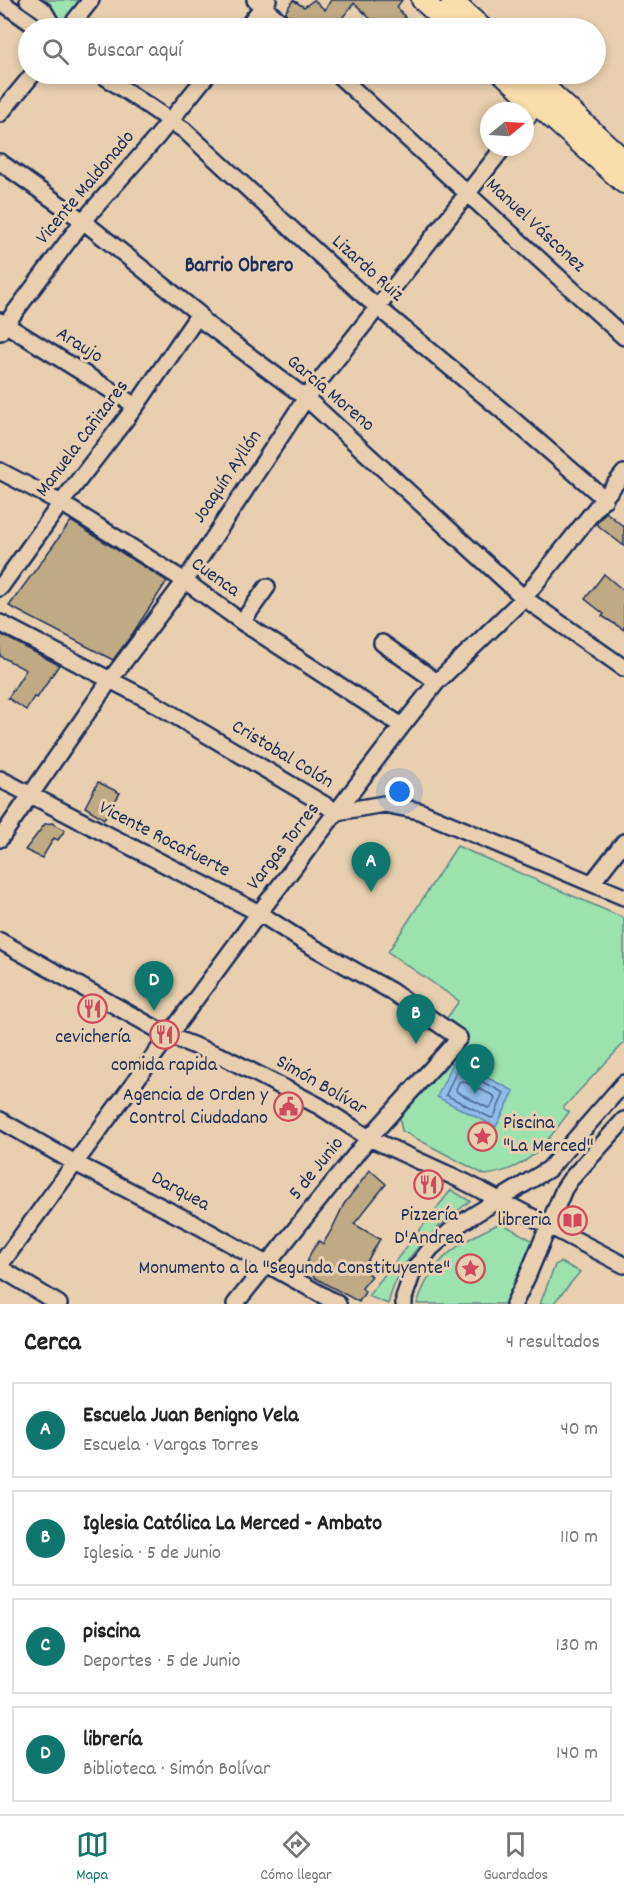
<!DOCTYPE html>
<html lang="es">
<meta charset="utf-8">
<style>
:root{--surface:#fff;--page:#f6f6f6;--text:#222;--muted:#767676;--line:#e0e0e0;--accent:#0f766e}
body{margin:0;font-family:Dekko,sans-serif;background:var(--page);color:var(--text)}
.compass{position:absolute;left:480px;top:102px;width:54px;height:54px;border-radius:50%;background:var(--surface);box-shadow:0 3px 9px #0003;rotate:72deg}
.you{position:absolute;left:400px;top:792px;width:21px;height:21px;margin:-15px;border:4px solid #fff;border-radius:50%;background:#1a73e8;box-shadow:0 0 0 9px #1a73e833}
.badge{display:grid;place-items:center;width:39px;height:39px;border-radius:50%;background:var(--accent);color:#fff;font-size:20px;font-weight:700}
.pin{position:absolute;translate:-50% -50px;filter:drop-shadow(0 2px 3px #0008)}
.pin::after{content:'';position:absolute;top:32px;width:21px;height:18px;background:inherit;clip-path:polygon(0 0,100% 0,50% 100%)}
.list{margin:0;padding:0;list-style:none}
h2{display:flex;justify-content:space-between;align-items:center;height:78px;margin:0;padding:0 24px;font-size:26px}
h2 small{font-size:20px;font-weight:400;color:var(--muted)}
.list li{display:grid;grid-template-columns:39px 1fr auto;gap:18px;align-items:center;box-sizing:border-box;height:96px;margin:0 12px 12px;padding:0 12px;border:2px solid var(--line);border-radius:0px}
.list b{display:block;font-size:22px;white-space:nowrap}
.list p{margin:0;font-size:20px;white-space:nowrap;color:var(--muted)}
.list em{font-size:20px;font-style:normal;color:var(--muted)}
.icon{flex:none;width:33px;height:33px;fill:none;stroke:currentColor;stroke-width:2;stroke-linecap:round;stroke-linejoin:round}
.map{position:relative;flex:none;width:624px;height:1304px;overflow:hidden}
.search{position:absolute;background:var(--surface);box-shadow:0 3px 9px #0003;left:18px;right:18px;top:18px;height:66px;display:flex;align-items:center;gap:15px;box-sizing:border-box;padding:0 21px;border-radius:33px;color:var(--muted);font-size:22px}
.sheet{height:510px;background:var(--surface)}
nav{display:flex;justify-content:space-around;align-items:center;box-sizing:border-box;height:84px;border-top:2px solid var(--line);background:var(--surface);font-size:16px;color:var(--muted)}
nav a{display:grid;justify-items:center;gap:3px}
nav .on{color:var(--accent)}
.map>svg:first-child{display:block}
</style>
<div class="map">
<svg width="624" height="1304" viewBox="0 0 624 1304">
<rect width="100%" height="100%" fill="#e7cfaf"/>
<filter id="ink" filterUnits="userSpaceOnUse"><feTurbulence type="fractalNoise" baseFrequency=".0167" numOctaves="2"/><feDisplacementMap in="SourceGraphic" scale="12" xChannelSelector="R" yChannelSelector="G"/><feConvolveMatrix kernelMatrix="1 2 1 2 8 2 1 2 1" color-interpolation-filters="sRGB"/></filter>
<g filter="url(#ink)">
<path fill="#9ce2af" stroke="#5c8886" stroke-width="1.5" d="M27 0H81L62 27Z
M457 846 624 918V1043L563 1108 569 1112C544 1145 529 1170 485 1175L402 1131 397 1103 450 1035 440 1028 459 1001 388 952Z
M451 1190 470 1201C434 1229 399 1257 388 1304L368 1296Z
M501 1223 535 1242 517 1304H417C431 1259 460 1241 501 1223Z
M561 1262 580 1272 553 1304H540L555 1265Z"/>
<path fill="#90bce9" stroke="#6184b1" stroke-width="1.5" d="M454 1061 514 1091 496 1127 437 1097Z"/>
<g fill="none" stroke-linecap="round" stroke-linejoin="round">
<path stroke="#4a6796" stroke-width="1.5" d="M459 1070 504 1093 494 1117 491 1118 446 1095 456 1072Z
M463 1081 494 1096 495 1099 491 1107 488 1108 457 1092 456 1089 459 1082Z"/>
</g>
<path fill="#beaa83" stroke="#1b2f5e" stroke-width="1.5" d="M293 0 304 7 314 0 325 10 331 0H402L397 7 405 17 397 28H380L354 3 339 22 346 28H300L285 13Z
M606 512 624 527V546L596 524Z
M71 521 167 581 133 633 113 660 9 606Z
M604 574 624 591V630L602 616 604 614 585 599Z
M0 634 59 665 37 698 34 697 26 710 8 698 26 670 0 656Z
M98 782 120 793 104 819 85 807Z
M52 823 65 830 58 840 54 838 42 858 25 850 45 824Z
M370 1170 386 1184 354 1224 380 1239 362 1270 372 1276 362 1288 365 1292 359 1302 315 1278 305 1268 311 1252 319 1241 323 1244 332 1229 344 1204Z"/>
<g fill="none" stroke-linecap="round" stroke-linejoin="round">
<defs>
<path id="minor" d="M28 0 44 11 54 28
M255 0 288 28
M0 1 38 28
M69 28 91 0
M246 28 268 0
M101 74 184 130 363 295 510 417 605 499
M337 74 624 337
M0 114 33 74
M525 120 544 98
M0 162 83 221 199 314 204 322 306 398 524 598 624 668
M0 321 136 406
M0 332 83 221 157 137 208 74
M0 471 61 503 185 581 242 622 402 726
M0 588 61 503 136 406 199 314
M242 622 267 587
M0 623 145 698 337 812 384 804 419 811 624 897
M382 643 437 682
M0 779 259 913 304 942 391 991 459 1038 369 1138 235 1304
M0 839 110 680 185 581 306 398 504 147
M592 883 624 842
M0 941 169 1036 226 1058 319 1106 369 1138 465 1182 624 1265
M0 1120 75 1163 197 1225 338 1304
M0 1265 259 913 402 726 437 682 524 598 624 473
M0 1268 59 1304
M404 1304V1298L413 1271 431 1248 454 1228 472 1216 549 1169 624 1083
M514 1304 527 1277 564 1189 570 1180 624 1120"/>
<path id="major" d="M422 0 453 28
M451 0 482 28
M503 74 624 183
M531 74 624 160"/>
</defs>
<use href="#minor" stroke="#1b2f5e" stroke-width="20"/>
<use href="#major" stroke="#1b2f5e" stroke-width="24"/>
<use href="#minor" stroke="#e7cfaf" stroke-width="15"/>
<use href="#major" stroke="#f9ddab" stroke-width="20"/>
</g>
</g>
<defs>
<symbol id="restaurant-ring" viewBox="-11 -11 22 22"><circle r="9.5" fill="#e7cfaf" stroke="#d1495b" stroke-width="1.5"/><path d="M-5-6h1v4h1v-4h1v4h1v-4h1v5L-1.5 .5V6h-2V.5L-5-1ZM5-6V6H3V1.5H1.5Q1.5-4 5-6Z" fill="#d1495b"/></symbol>
<symbol id="civic-ring" viewBox="-11 -11 22 22"><circle r="9.5" fill="#e7cfaf" stroke="#d1495b" stroke-width="1.5"/><path d="M-.6-6.5H3V-4.5H.6V-3L4-1V1h2V6H-6V1h2V-1L-.6-3ZM-1.2 2.5V6h2.4V2.5Z" fill="#d1495b"/></symbol>
<symbol id="sight-ring" viewBox="-11 -11 22 22"><circle r="9.5" fill="#e7cfaf" stroke="#d1495b" stroke-width="1.5"/><path d="M0-6L1.8-2.2L6-1.7L2.9 1.2L3.7 5.4L0 3.3L-3.7 5.4L-2.9 1.2L-6-1.7L-1.8-2.2Z" fill="#d1495b"/></symbol>
<symbol id="library-ring" viewBox="-11 -11 22 22"><circle r="9.5" fill="#e7cfaf" stroke="#d1495b" stroke-width="1.5"/><path d="M-6-4Q-3-5.5-.7-3.5V5Q-3 3-6 4ZM6-4Q3-5.5 .7-3.5V5Q3 3 6 4Z" fill="#d1495b"/></symbol>
</defs>
<g fill-rule="evenodd">
<use href="#restaurant-ring" x="76" y="992" width="33" height="33"/>
<use href="#restaurant-ring" x="148" y="1018" width="33" height="33"/>
<use href="#civic-ring" x="272" y="1090" width="33" height="33"/>
<use href="#sight-ring" x="466" y="1120" width="33" height="33"/>
<use href="#restaurant-ring" x="412" y="1168" width="33" height="33"/>
<use href="#library-ring" x="556" y="1204" width="33" height="33"/>
<use href="#sight-ring" x="454" y="1252" width="33" height="33"/>
</g>
<g text-anchor="middle" dominant-baseline="central" stroke-width="6" stroke-linejoin="round" paint-order="stroke">
<g font-size="20" fill="#1b2f5e" stroke="#e7cfaf">
<text transform="translate(86 188) rotate(-50)">Vicente Maldonado</text>
<text transform="translate(535 226) rotate(43)">Manuel Vásconez</text>
<text transform="translate(367 269) rotate(42)">Lizardo Ruiz</text>
<text transform="translate(79 346) rotate(32)">Araujo</text>
<text transform="translate(330 394) rotate(40)">García Moreno</text>
<text transform="translate(83 439) rotate(-53)">Manuela Cañizares</text>
<text transform="translate(228 477) rotate(-56)">Joaquín Ayllón</text>
<text transform="translate(215 578) rotate(35)">Cuenca</text>
<text transform="translate(282 755) rotate(31)">Cristobal Colón</text>
<text transform="translate(164 840) rotate(27)">Vicente Rocafuerte</text>
<text transform="translate(284 847) rotate(-52)">Vargas Torres</text>
<text transform="translate(321 1086) rotate(30)">Simón Bolívar</text>
<text transform="translate(317 1169) rotate(-51)">5 de Junio</text>
<text transform="translate(180 1192) rotate(28)">Darquea</text>
</g>
<g font-size="20" fill="#1b2f5e" stroke="#e7cfaf">
<text x="93" y="1038">cevichería</text>
<text x="164" y="1066">comida rapida</text>
<text x="268" y="1096" text-anchor="end">Agencia de Orden y<tspan x="268" dy="23">Control Ciudadano</tspan></text>
<text x="503" y="1124" text-anchor="start">Piscina<tspan x="503" dy="23">"La Merced"</tspan></text>
<text x="429" y="1216">Pizzería<tspan x="429" dy="23">D'Andrea</tspan></text>
<text x="551" y="1221" text-anchor="end">libreria</text>
<text x="450" y="1269" text-anchor="end">Monumento a la "Segunda Constituyente"</text>
</g>
<g font-size="21" font-weight="bold" fill="#1b2f5e" stroke="#e7cfaf">
<text x="239" y="267">Barrio Obrero</text>
</g>
</g>
</svg>
<svg class="compass" viewBox="-18 -18 36 36"><path d="M0-13l5 13h-10z" fill="#e53935"/><path d="M0 13l5-13h-10z" fill="#767676"/></svg>
<div class="you"></div>
<div class="pin badge" style="left:371px;top:892px">A</div>
<div class="pin badge" style="left:416px;top:1044px">B</div>
<div class="pin badge" style="left:475px;top:1094px">C</div>
<div class="pin badge" style="left:154px;top:1011px">D</div>
<div class="search"><svg class="icon" aria-label="search" viewBox="0 0 24 24"><circle cx="10" cy="10" r="6"/><path d="M15 15l6 6"/></svg>Buscar aquí</div>
</div>
<section class="sheet">
<h2>Cerca<small>4 resultados</small></h2>
<ul class="list">
<li><span class="badge">A</span><div><b>Escuela Juan Benigno Vela</b><p>Escuela · Vargas Torres</p></div><em>40 m</em></li>
<li><span class="badge">B</span><div><b>Iglesia Católica La Merced - Ambato</b><p>Iglesia · 5 de Junio</p></div><em>110 m</em></li>
<li><span class="badge">C</span><div><b>piscina</b><p>Deportes · 5 de Junio</p></div><em>130 m</em></li>
<li><span class="badge">D</span><div><b>librería</b><p>Biblioteca · Simón Bolívar</p></div><em>140 m</em></li>
</ul>
</section>
<nav>
<a class="on"><svg class="icon" aria-label="map" viewBox="0 0 24 24"><path d="M3 6l6-2 6 2 6-2v14l-6 2-6-2-6 2zM9 4v14M15 6v14"/></svg>Mapa</a>
<a><svg class="icon" aria-label="directions" viewBox="0 0 24 24"><path d="M12 3l9 9-9 9-9-9zM9 14v-3h6M13 9l2 2-2 2"/></svg>Cómo llegar</a>
<a><svg class="icon" aria-label="saved" viewBox="0 0 24 24"><path d="M7 4h10v16l-5-4-5 4z"/></svg>Guardados</a>
</nav>
